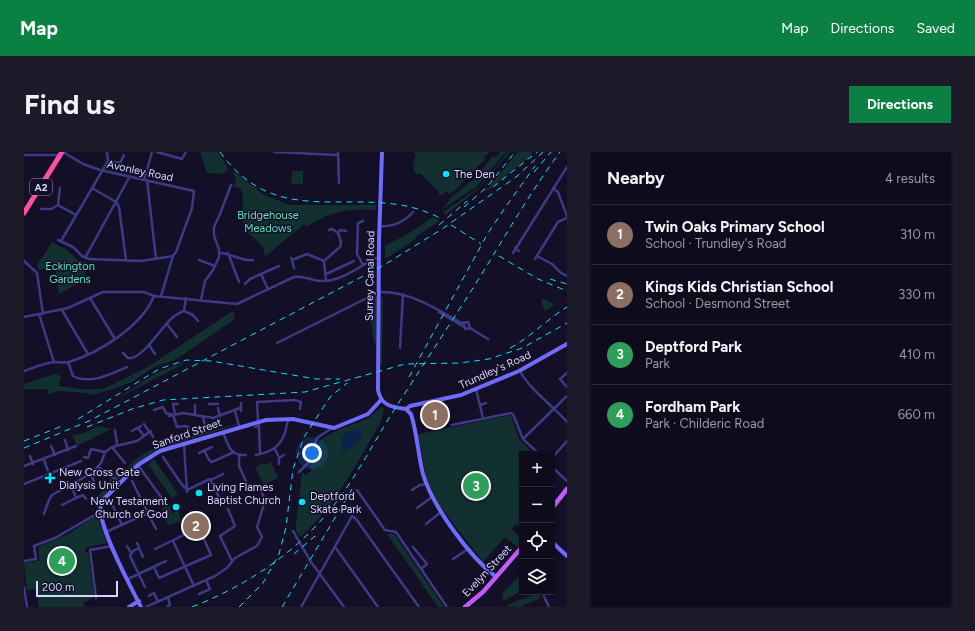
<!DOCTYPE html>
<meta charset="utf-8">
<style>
:root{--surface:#0e0b1c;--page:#1c1929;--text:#f1f3f6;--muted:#9b9ba3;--line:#2e2b3b;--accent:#0b8043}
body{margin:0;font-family:Figtree,sans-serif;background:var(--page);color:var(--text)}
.controls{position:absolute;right:12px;bottom:12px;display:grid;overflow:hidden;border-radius:0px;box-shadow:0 1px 3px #0004}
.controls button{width:36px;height:36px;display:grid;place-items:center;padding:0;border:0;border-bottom:1px solid var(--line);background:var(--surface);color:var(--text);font:20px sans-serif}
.scale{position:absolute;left:12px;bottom:10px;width:82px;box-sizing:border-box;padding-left:4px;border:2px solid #d9d4ff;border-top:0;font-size:11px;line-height:14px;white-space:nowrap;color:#d9d4ff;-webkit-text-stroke:3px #130f26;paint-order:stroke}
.you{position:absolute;left:288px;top:301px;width:14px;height:14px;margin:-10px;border:3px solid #fff;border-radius:50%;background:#1a73e8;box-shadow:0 0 0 6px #1a73e833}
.badge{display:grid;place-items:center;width:26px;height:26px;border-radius:50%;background:var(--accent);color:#fff;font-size:13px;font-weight:700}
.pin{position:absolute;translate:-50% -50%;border:2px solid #fff;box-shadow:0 1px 4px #0006}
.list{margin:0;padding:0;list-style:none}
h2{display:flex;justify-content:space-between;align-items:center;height:52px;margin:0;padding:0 16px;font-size:17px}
h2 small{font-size:13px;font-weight:400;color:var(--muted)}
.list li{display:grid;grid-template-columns:26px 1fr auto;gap:12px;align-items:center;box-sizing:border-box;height:60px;padding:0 16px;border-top:1px solid var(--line)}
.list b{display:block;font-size:15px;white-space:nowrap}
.list p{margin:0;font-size:13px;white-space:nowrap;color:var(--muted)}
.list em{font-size:13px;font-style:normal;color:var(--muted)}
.icon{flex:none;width:22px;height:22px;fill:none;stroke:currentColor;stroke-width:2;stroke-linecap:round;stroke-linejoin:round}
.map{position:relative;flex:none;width:543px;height:455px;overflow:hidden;border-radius:0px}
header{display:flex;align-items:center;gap:24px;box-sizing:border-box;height:56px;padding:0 20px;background:var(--accent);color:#fff}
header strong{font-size:19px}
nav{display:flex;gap:22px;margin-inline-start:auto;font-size:14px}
.intro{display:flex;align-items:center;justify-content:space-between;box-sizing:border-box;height:96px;padding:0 24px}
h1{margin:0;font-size:28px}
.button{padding:10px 18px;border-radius:0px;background:var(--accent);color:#fff;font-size:14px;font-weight:700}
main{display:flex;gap:24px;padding:0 24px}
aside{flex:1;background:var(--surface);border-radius:0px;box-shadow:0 1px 3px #0004}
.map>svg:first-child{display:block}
</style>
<header>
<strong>Map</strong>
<nav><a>Map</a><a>Directions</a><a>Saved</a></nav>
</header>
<div class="intro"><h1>Find us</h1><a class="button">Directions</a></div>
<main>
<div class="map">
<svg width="543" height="455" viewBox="0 0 543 455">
<rect width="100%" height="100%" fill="#130f26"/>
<path fill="#12302f" d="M176 0H194L204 17 199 22 183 21Z
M390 0H465L463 3 460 4 461 7 430 39 424 42 423 40H421V42L415 43V40L396 21 394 23 389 18 391 16 389 14 392 2Z
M476 0H482L452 35 417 58 429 44 450 27 469 4 471 6Z
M484 0H486L452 39 421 63 419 60 454 36Z
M494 0H508L507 4 460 41Z
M209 18 240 43 266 53H352V58C321 56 309 59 282 75L280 72 242 104C239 101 241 99 239 95 233 87 222 82 219 71 216 59 222 48 217 37L209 34 212 30Z
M268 19H279V32H267Z
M409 65 415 69 392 85V87L361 107V94L389 79Z
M28 90 43 98 56 110H62L60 128 35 142 31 115 15 118 13 113Z
M350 144 352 145V194C347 187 346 151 350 144Z
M357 145 359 146 358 213H356Z
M519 147 531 152 521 160 517 148Z
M209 159 211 167 153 207 130 215 108 230 86 238 66 243 63 241 34 239 25 242 23 237H0V232L30 222 37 224 35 234 56 237H79L127 213Z
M158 211 159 212 89 249 134 220Z
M424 252 427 268 418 270 415 254Z
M359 255 360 256 357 269C337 305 308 359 276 385L272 379V373L278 320 282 323 288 319 285 314 296 303 294 292C303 279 330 273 344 266 349 263 353 257 359 255Z
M487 263 495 287 510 302H498V377L492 372 487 377 498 386V391L494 395 481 385 459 410 415 353 402 325 394 283 399 281Z
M213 270 212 273 166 287 128 301 95 327H92L88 323C97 325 108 309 115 305 144 287 180 282 212 272Z
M75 274 87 277 53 294 48 283 57 282Z
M130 307 154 342 148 346 124 312Z
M247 310 254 326 240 333 231 315 239 311 241 313Z
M85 326 91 329V332L73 354 69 349 86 331Z
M145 353 148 362 154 358 157 369 144 373 138 356Z
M73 363 83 391 61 396 62 400H64L70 445 59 451 61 454 58 455H15L12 437 3 438 0 411 15 409V395L46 381Z
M363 382H370L420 455H414Z
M497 422 498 439 479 449 478 442Z
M515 440 517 446 496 455 481 454Z"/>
<path fill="#0c2248" d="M337 276 338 283 330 295 319 301 317 285 324 280Z"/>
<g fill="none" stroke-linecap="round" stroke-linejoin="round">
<path stroke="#3d3a85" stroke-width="2.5" d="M39 0 59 12 76 18 170 39 168 56 152 100 149 104 137 144
M83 0 84 9
M133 0 158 7 162 0
M250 0 314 3
M314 0 315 31
M0 3H35
M84 9 96 11 100 3
M120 28 128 0
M123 28 132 107
M68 36 92 50
M529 36 534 40 543 64
M92 50 95 55 102 108
M34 53 36 36
M17 57H27L34 53 52 63
M356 74C369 75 380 70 389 60
M305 78 308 77 314 81
M34 88 49 95 58 104 65 107 117 109 149 104
M37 89 84 9
M491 96 495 99
M196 101C207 101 219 110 229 108
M204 101 215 130
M489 101 543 15
M513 104 528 112 537 121 543 124
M61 106 106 24
M267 106 268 108 283 102 300 109
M511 107 534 70 543 66
M175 108 191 114
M268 108 270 116
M0 109 13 121 19 162
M300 109 316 95 317 90 314 81 316 78 322 79
M300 109 302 129
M339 113 333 102 334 71 339 69
M302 122 330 109
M221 132 226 127 237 122
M244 137 237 122 255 114
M66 146 91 187
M177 148 181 129 189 118 195 105V97L190 84V75L196 62 207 33
M38 158 64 202
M160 159 162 146
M415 160 440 175
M15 162 30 210
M0 165 44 156 79 140H120L130 144 213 152 270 125C279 123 288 129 297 129 314 130 335 116 349 107L355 106
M143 172 153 185
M446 176 464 187
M253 191 355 140C385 139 411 156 437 171L444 170 446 176 441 177 440 172
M125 193 131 202
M376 196 379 142
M99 201 104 206C117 209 137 176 147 167 150 164 155 161 160 159L169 163 174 169
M44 210 49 224C66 233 87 222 103 215
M0 219C9 216 20 211 30 210 35 210 40 211 45 210 75 201 118 174 130 144
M496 219C507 239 528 253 543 270
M543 221 536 227 543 235
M452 237 459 266
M217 251V259
M185 252H194
M171 253V263
M456 253 462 251
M194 256 196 264
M130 258 139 255 142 261 149 263 145 264
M211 259 215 274
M151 262 149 252H154
M234 269 233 250 271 248 277 250 276 257
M120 272 125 280
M235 273 236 302
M428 273 487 261 489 262 499 287 515 302
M178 275 181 274 179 265
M231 275 235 274
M114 276 120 284
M91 278 93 292
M108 279 117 274
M126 279 129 285
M199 280C204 293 206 304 222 303
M165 283 164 275 161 274 153 275 149 263 159 261 189 266 216 256
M499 287 543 244
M41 288 44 298
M160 292 163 340
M27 294 31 303
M88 295 101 311
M251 297 255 306
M180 298 185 308 188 310 210 300
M175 301 188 295
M215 303V314L222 329
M232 303C254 299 261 289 264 267
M6 304 9 312
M60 305 64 306 67 297 81 300
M139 305 159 334 162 336
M528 306 543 289
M20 308 25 322
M255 312V306L260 303
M114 313 142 352
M0 314 52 294
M74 315 95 330
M528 315 543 329
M275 320 293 302 294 299 291 291 293 286 308 276
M67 322 70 330
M187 328 199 322
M108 329 132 377
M0 332 57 309
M47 333 52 346 59 343 62 347
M163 338 186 327 198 351
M333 338 361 378 372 380 423 455
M388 338 396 333 403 332
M87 350 98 373
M38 353 52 346
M393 356 408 345
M204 357 211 374 196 384 208 409
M20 362 25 348 28 343 68 321 77 311 81 300 88 295 113 289 127 279
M402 372 417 360
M269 379 287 410 320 455
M82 380 124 361
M149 389 170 434
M113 391 119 405
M103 394 107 401
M311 395 354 455
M389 395 403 412 397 417
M115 396 109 399 106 404 121 435
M131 397 168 379
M429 407 444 397
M0 409 12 407 10 394 31 386 76 360
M130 415 135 426 187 403 180 387 168 379 166 373
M104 427 142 409
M0 435 3 455
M518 440 525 455
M175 442 186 437 182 428
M125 444 130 441 134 450
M72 446 66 398 88 394
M122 455 191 424 203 416 211 406 233 394 238 385 233 375 241 349 238 341
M143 455 146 453 144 445
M277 455 328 364 332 367 395 455"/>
<path stroke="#6f6bff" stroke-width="4" d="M358 0 355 89 354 238C357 254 368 255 382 257L386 254 437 243 495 219 543 192
M382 257 387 262C393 281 394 302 399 322 409 355 445 404 472 425
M528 390 543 404
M105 455 115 449
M117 455C108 437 68 365 78 349L114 313 136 299 242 268 269 267 310 276 344 262 357 248"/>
<path stroke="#c25bff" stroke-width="4.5" d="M528 356 543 337
M441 455 459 440 498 395"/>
<path stroke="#ff4fa3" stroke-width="5" d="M0 61 38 0"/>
<path stroke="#00e5ff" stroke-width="1" stroke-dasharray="6 5" stroke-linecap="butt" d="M196 0C257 85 339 26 416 66
M510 20 527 0
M469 35 513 0
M440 55 463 35 491 0
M415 73 443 49
M427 73 457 92
M475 104 514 127 543 139
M526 127 543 132
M486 196C507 185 523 167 543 155
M385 225 464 81 485 50 511 14
M54 267 135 217 162 208 187 209 292 227H316
M63 275 108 257 139 248 281 240 381 212 436 211 465 207 498 196 543 171
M0 289 38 274
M0 296 65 269 360 113 418 77 492 25 519 0
M270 402 291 384
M168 455C231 430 285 392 323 335 341 309 355 281 372 255 402 208 433 162 462 115 486 76 509 36 536 0
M215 455 239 431 255 402 262 375 269 317 280 285 306 245 323 231
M258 455 328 337"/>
</g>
<g fill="#00e5ff" stroke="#130f26" stroke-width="1.5">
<circle cx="422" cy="22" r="4"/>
<path d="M24 320h4v4h4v4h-4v4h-4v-4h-4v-4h4z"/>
<circle cx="175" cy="341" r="4"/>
<circle cx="278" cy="350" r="4"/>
<circle cx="152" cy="355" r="4"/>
</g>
<g text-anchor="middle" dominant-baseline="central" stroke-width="3" stroke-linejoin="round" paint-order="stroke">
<rect fill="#130f26" stroke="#9e99be" stroke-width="1" x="6" y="27" width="22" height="16" rx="3"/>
<g font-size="10" font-weight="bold" fill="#d9d4ff">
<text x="17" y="35">A2</text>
</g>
<g font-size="11" fill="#d9d4ff" stroke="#130f26">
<text transform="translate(116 19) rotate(12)">Avonley Road</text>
<text transform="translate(346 124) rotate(-89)">Surrey Canal Road</text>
<text transform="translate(471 218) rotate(-24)">Trundley's Road</text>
<text transform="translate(163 282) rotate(-19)">Sanford Street</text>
<text transform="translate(463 419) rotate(-47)">Evelyn Street</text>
</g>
<g font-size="11" fill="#d9d4ff" stroke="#130f26" text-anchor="start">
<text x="430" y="22">The Den</text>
<text x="35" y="320">New Cross Gate<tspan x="35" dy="13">Dialysis Unit</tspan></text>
<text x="183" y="335">Living Flames<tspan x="183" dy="13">Baptist Church</tspan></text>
<text x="286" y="344">Deptford<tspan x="286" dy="13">Skate Park</tspan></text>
<text x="144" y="349" text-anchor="end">New Testament<tspan x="144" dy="13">Church of God</tspan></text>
</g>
<g font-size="11" fill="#5fe0c0" stroke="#130f26">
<text x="244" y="63">Bridgehouse<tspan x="244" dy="13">Meadows</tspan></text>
<text x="46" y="114">Eckington<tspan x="46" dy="13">Gardens</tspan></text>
</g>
</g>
</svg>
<div class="controls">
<button>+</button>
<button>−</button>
<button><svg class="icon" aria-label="locate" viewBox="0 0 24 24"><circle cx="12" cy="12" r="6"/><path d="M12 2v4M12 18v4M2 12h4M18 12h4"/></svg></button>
<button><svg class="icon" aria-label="layers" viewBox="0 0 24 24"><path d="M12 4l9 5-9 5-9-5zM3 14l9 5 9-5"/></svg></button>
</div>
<div class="scale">200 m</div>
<div class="you"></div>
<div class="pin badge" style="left:411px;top:263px;background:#8d6e63">1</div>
<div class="pin badge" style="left:172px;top:374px;background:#8d6e63">2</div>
<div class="pin badge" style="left:452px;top:334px;background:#2e9e5b">3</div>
<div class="pin badge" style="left:38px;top:409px;background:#2e9e5b">4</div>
</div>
<aside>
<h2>Nearby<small>4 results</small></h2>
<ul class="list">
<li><span class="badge" style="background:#8d6e63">1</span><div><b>Twin Oaks Primary School</b><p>School · Trundley's Road</p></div><em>310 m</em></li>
<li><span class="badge" style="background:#8d6e63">2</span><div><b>Kings Kids Christian School</b><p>School · Desmond Street</p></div><em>330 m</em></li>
<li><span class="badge" style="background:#2e9e5b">3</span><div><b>Deptford Park</b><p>Park</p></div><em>410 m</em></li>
<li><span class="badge" style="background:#2e9e5b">4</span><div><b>Fordham Park</b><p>Park · Childeric Road</p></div><em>660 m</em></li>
</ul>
</aside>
</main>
